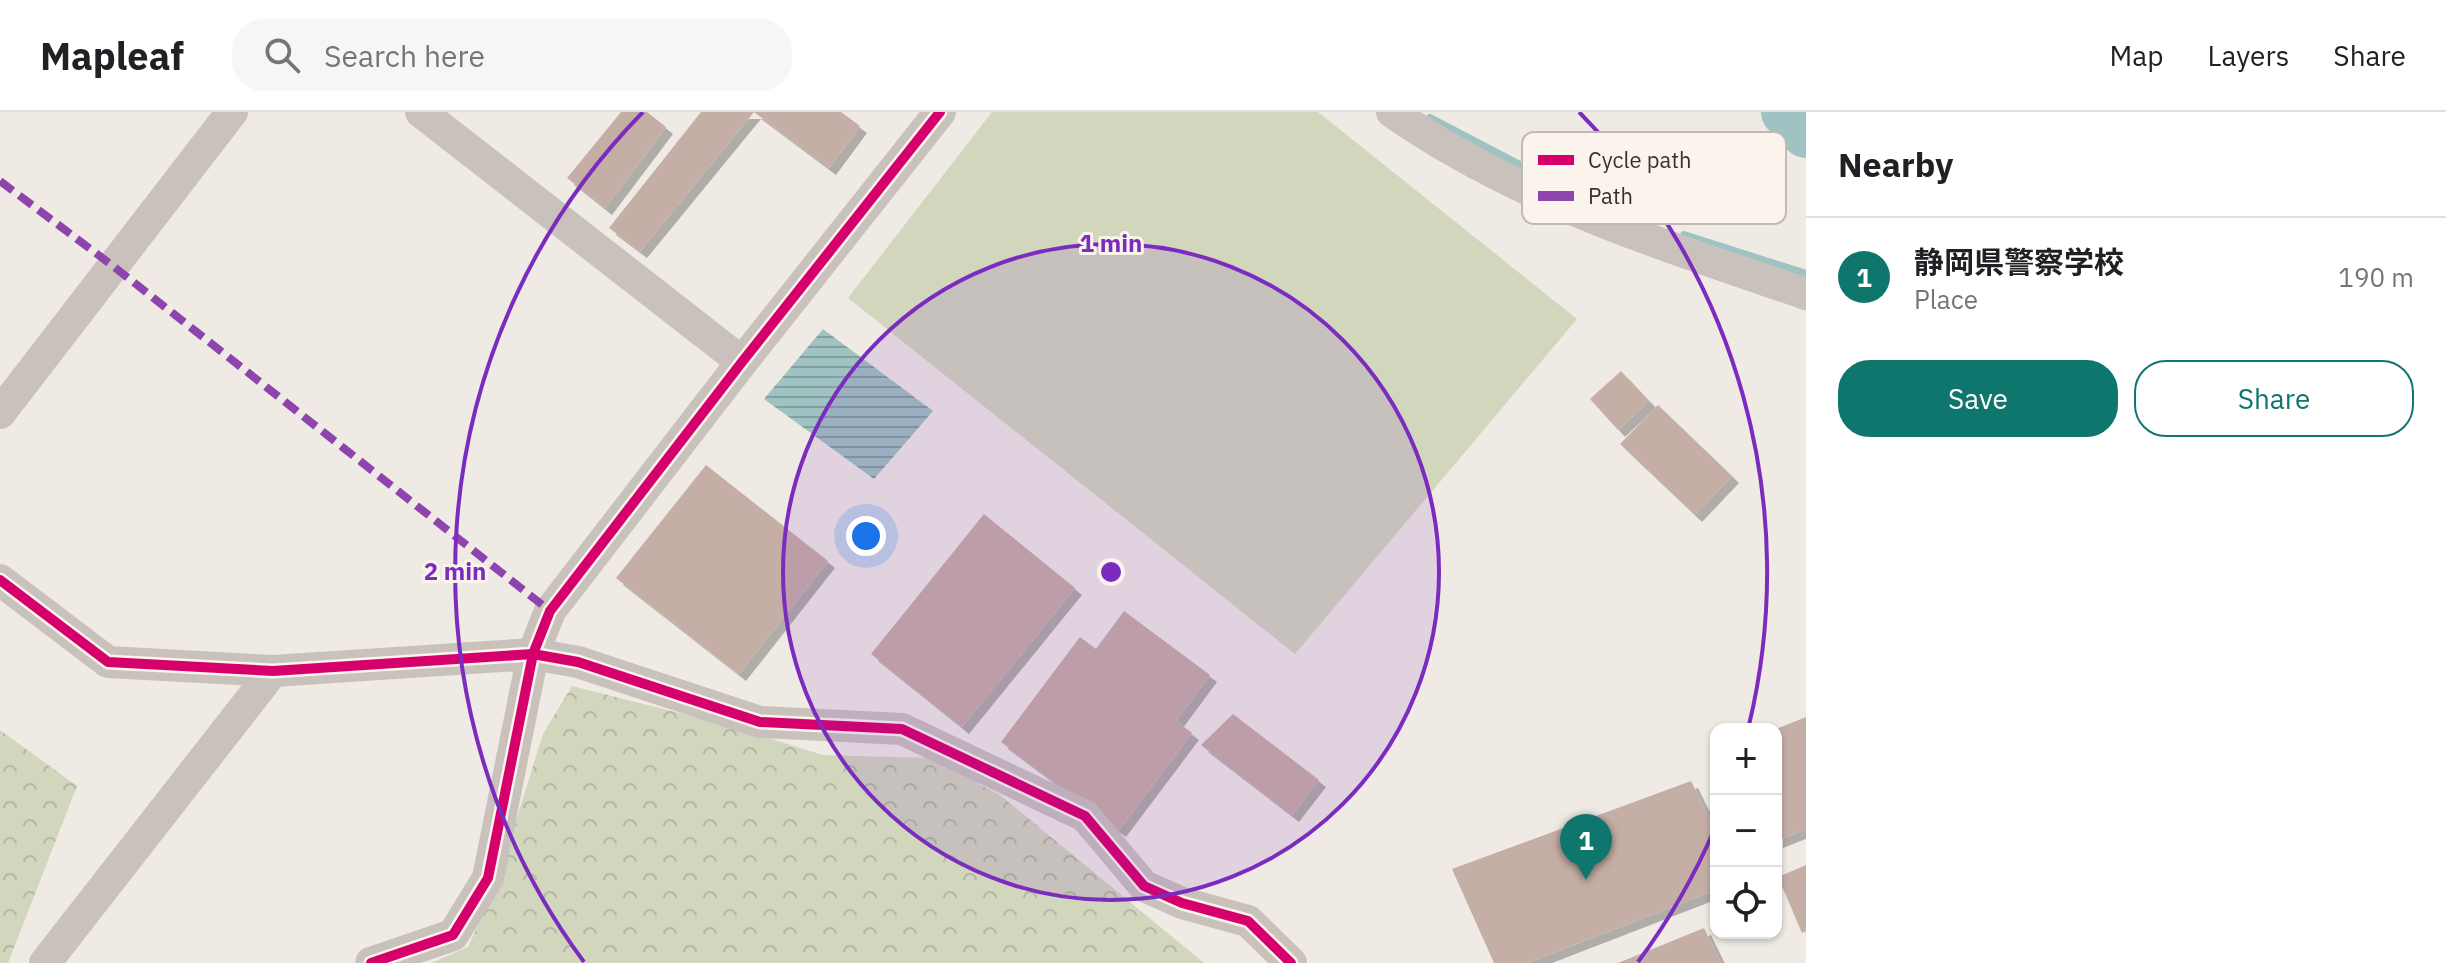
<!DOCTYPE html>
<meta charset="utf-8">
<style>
:root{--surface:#fff;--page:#f6f6f6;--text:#202124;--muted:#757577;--line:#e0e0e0;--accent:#0f766e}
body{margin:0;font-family:"IBM Plex Sans","Noto Sans JP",sans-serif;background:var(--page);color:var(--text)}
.controls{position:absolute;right:24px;bottom:24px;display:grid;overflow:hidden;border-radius:16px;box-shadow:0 2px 6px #0004}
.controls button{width:72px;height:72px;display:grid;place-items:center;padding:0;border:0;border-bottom:2px solid var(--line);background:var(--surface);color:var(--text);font:40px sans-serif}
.you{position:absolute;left:866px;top:424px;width:28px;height:28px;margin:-20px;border:6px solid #fff;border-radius:50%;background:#1a73e8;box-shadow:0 0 0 12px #1a73e833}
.badge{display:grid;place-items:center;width:52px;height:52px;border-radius:50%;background:var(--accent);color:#fff;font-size:26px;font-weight:700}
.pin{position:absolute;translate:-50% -66px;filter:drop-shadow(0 2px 4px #0008)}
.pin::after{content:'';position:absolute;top:42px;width:28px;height:24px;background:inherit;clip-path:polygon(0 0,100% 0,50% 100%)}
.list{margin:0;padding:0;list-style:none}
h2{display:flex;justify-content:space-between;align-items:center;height:104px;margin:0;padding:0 32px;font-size:34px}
h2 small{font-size:26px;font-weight:400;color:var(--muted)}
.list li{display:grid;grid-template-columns:52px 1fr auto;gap:24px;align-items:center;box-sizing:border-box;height:120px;padding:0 32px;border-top:2px solid var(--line)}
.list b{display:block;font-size:30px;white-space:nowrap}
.list p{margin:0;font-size:26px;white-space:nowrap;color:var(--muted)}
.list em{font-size:26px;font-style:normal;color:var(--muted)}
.actions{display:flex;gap:16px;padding:24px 32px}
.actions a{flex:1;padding:18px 0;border:2px solid var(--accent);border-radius:32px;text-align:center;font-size:28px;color:var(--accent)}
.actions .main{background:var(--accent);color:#fff}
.icon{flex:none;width:44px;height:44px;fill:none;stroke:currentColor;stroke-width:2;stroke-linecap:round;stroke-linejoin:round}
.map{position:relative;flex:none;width:1806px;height:851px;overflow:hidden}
header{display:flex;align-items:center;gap:48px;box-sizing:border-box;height:112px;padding:0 40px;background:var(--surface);border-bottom:2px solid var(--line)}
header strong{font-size:38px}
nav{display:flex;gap:44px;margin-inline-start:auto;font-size:28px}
.search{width:560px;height:72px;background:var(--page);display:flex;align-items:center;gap:20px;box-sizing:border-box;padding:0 28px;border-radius:32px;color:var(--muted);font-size:30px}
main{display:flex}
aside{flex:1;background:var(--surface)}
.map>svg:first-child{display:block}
</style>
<header>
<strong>Mapleaf</strong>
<div class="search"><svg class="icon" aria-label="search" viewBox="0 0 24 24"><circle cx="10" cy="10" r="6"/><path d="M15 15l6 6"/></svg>Search here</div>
<nav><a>Map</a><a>Layers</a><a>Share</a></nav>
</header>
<main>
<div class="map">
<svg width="1806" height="851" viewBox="0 0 1806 851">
<defs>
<pattern id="forest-crowns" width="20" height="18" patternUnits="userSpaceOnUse" patternTransform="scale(2)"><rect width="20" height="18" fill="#d1d6bd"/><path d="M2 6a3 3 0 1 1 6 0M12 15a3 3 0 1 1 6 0" fill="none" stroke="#b4b8a3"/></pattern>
<pattern id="water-rules" width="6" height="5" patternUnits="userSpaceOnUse" patternTransform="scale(2)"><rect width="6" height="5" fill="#9fc3c2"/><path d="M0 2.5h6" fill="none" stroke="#839f9e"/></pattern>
<filter id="shadow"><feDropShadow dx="7" dy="7" stdDeviation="0" flood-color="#0004"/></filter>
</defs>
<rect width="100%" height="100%" fill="#f0eae4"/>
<path fill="url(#forest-crowns)" d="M572 574 727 613 823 643 930 646 1000 683 1204 851H431L468 835 495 776 543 622Z
M0 618 77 674 8 851H0Z"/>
<path fill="#d1d6bd" d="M992 0H1318L1577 207 1295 542 848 186Z"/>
<path fill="url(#water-rules)" d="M823 217 933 299 874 367 764 287Z"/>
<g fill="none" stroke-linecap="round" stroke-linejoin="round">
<path stroke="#9fc3c2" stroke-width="8" d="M1430 6 1556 72 1622 100
M1684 123 1806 162"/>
<path stroke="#9fc3c2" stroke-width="50" d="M1786 0 1806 21"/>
</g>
<path fill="#c5aea5" filter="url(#shadow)" d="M621 0H647L666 15 605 96 567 66Z
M701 0H841L860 14 829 56 754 0 640 139 609 116Z
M1621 259 1649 289 1618 318 1590 287Z
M1658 293 1732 364 1695 403 1620 332Z
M706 353 828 449 739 562 616 466Z
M984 402 1075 476 962 615 871 542Z
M1124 499 1210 563 1176 609 1192 621 1119 718 1001 630 1080 525 1096 537Z
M1233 602 1319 668 1292 703 1201 633Z
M1806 605V717L1776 729V617Z
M1691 669 1716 720V778L1527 851H1494L1452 757Z
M1806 753V819L1802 821 1778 765Z
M1704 816 1721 851H1618Z"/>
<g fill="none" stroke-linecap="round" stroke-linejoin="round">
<path stroke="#c9c2bc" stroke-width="32" d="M421 0 742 250
M1392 0C1516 87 1663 133 1806 182
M0 301 232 0
M0 468 108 550 273 559 533 542 578 550 760 610 902 617 1085 704 1144 774 1182 791 1248 809 1291 851
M45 851 273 559
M371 851 453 823 488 766 533 542 550 499 742 250 940 0"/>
<path stroke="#8e44ad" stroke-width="8" stroke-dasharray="16 8" stroke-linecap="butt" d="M0 69 113 154 550 499"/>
<defs>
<path id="cycleway" d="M0 468 108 550 273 559 533 542 578 550 760 610 902 617 1085 704 1144 774 1182 791 1248 809 1291 851
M371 851 453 823 488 766 533 542 550 499 742 250 940 0"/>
</defs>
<use href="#cycleway" stroke="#fbf4ec" stroke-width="15"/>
<use href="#cycleway" stroke="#d6006c" stroke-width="10"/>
</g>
<circle cx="1111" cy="460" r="328" fill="#7b2cbf" fill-opacity=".12"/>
<g fill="none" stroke="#7b2cbf" stroke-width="4">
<circle cx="1111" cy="460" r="328"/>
<path d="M1715 716A656 656 0 0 1 1638 850M584 850A656 656 0 0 1 643 0M1579 0A656 656 0 0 1 1749 613"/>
</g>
<rect x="1522" y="20" width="264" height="92" rx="12" fill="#fbf4ec" stroke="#c1b9b2" stroke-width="2"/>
<rect x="1538" y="43" width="36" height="10" fill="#d6006c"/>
<rect x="1538" y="79" width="36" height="10" fill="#8e44ad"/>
<g font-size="22" fill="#3b2f2a">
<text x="1588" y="56">Cycle path</text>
<text x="1588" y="92">Path</text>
</g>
<circle cx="1111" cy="460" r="12" fill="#7b2cbf" stroke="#fbf4ec" stroke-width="4"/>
<g font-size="24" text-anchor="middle" font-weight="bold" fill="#7b2cbf" stroke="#fbf4ec" stroke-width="6" stroke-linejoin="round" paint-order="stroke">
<text x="1111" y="140">1 min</text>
<text x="455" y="468">2 min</text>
</g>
</svg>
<div class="controls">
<button>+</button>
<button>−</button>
<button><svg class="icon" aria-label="locate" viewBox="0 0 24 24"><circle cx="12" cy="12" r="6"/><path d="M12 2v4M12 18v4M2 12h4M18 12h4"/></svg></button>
</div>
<div class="you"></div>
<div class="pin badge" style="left:1586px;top:768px">1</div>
</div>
<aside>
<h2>Nearby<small></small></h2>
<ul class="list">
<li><span class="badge">1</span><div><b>静岡県警察学校</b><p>Place</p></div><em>190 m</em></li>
</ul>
<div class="actions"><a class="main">Save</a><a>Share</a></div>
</aside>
</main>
